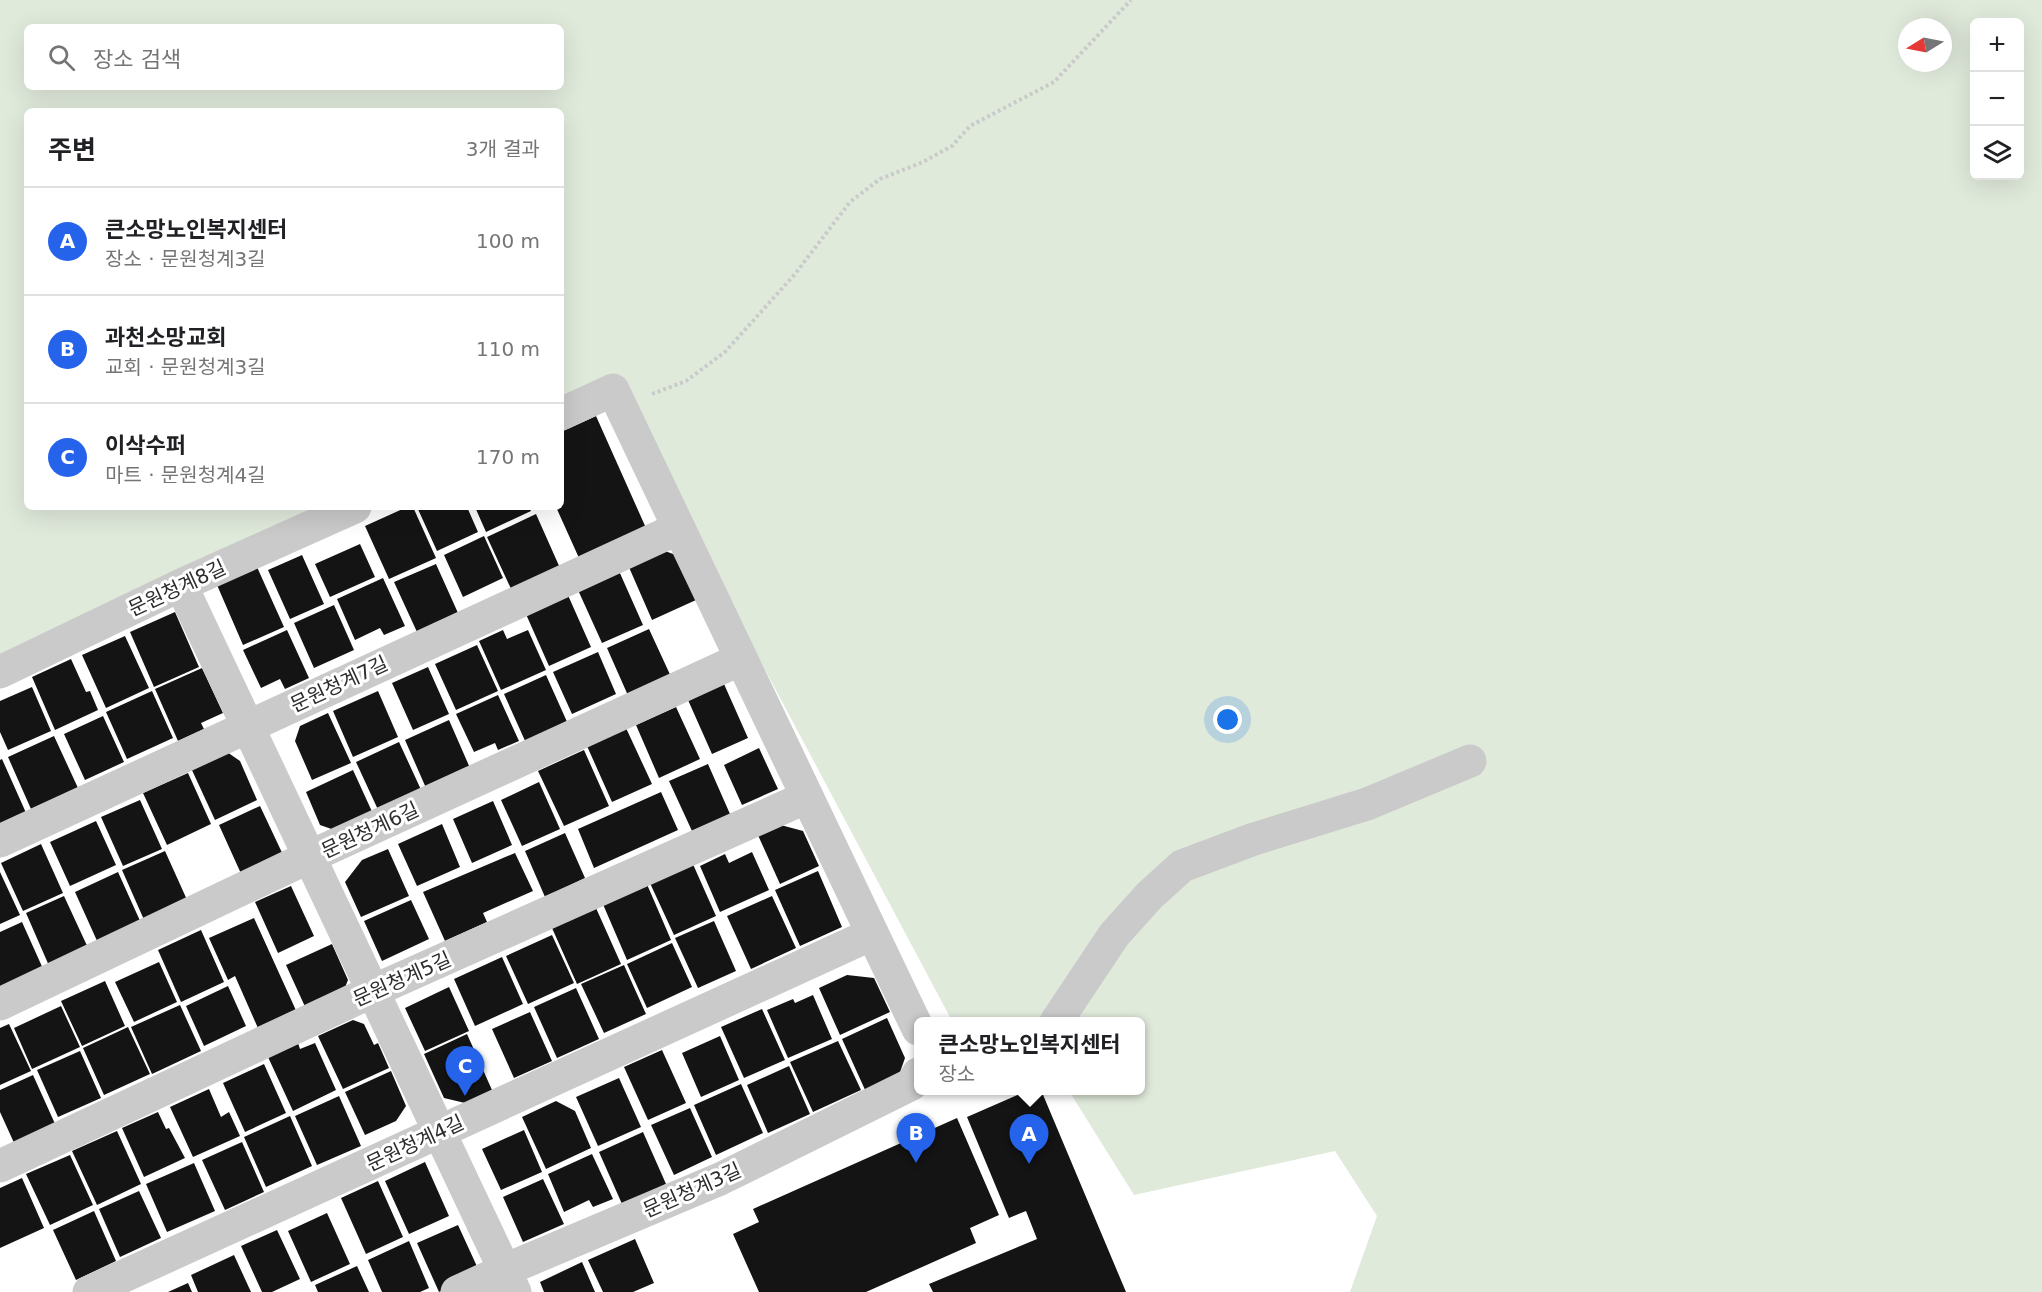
<!DOCTYPE html>
<html lang="ko">
<meta charset="utf-8">
<style>
:root{--surface:#fff;--page:#f2f2f2;--text:#202124;--muted:#757577;--line:#e0e0e0;--accent:#2563eb}
body{margin:0;font-family:"DejaVu Sans","Noto Sans KR",sans-serif;background:var(--page);color:var(--text)}
.controls{position:absolute;right:18px;top:18px;display:grid;overflow:hidden;border-radius:9px;box-shadow:0 6px 24px #0002}
.controls button{width:54px;height:54px;display:grid;place-items:center;padding:0;border:0;border-bottom:2px solid var(--line);background:var(--surface);color:var(--text);font:30px sans-serif}
.compass{position:absolute;left:1898px;top:18px;width:54px;height:54px;border-radius:50%;background:var(--surface);box-shadow:0 6px 24px #0002;rotate:260deg}
.you{position:absolute;left:1228px;top:720px;width:21px;height:21px;margin:-15px;border:4px solid #fff;border-radius:50%;background:#1a73e8;box-shadow:0 0 0 9px #1a73e833}
.badge{display:grid;place-items:center;width:39px;height:39px;border-radius:50%;background:var(--accent);color:#fff;font-size:20px;font-weight:700}
.pin{position:absolute;translate:-50% -50px;filter:drop-shadow(0 2px 3px #0008)}
.pin::after{content:'';position:absolute;top:32px;width:21px;height:18px;background:inherit;clip-path:polygon(0 0,100% 0,50% 100%)}
.popup{position:absolute;left:914px;top:1017px;width:231px;height:78px;box-sizing:border-box;display:grid;place-content:center;border-radius:9px;background:var(--surface);filter:drop-shadow(0 2px 4px #0005);font-size:20px;white-space:nowrap;color:var(--muted)}
.popup b{font-size:22px;color:var(--text)}
.popup::after{content:'';position:absolute;left:50%;top:100%;margin-left:-12px;border:12px solid transparent;border-top-color:var(--surface)}
.list{margin:0;padding:0;list-style:none}
h2{display:flex;justify-content:space-between;align-items:center;height:78px;margin:0;padding:0 24px;font-size:26px}
h2 small{font-size:20px;font-weight:400;color:var(--muted)}
.list li{display:grid;grid-template-columns:39px 1fr auto;gap:18px;align-items:center;box-sizing:border-box;height:108px;padding:0 24px;border-top:2px solid var(--line)}
.list b{display:block;font-size:22px;white-space:nowrap}
.list p{margin:0;font-size:20px;white-space:nowrap;color:var(--muted)}
.list em{font-size:20px;font-style:normal;color:var(--muted)}
.icon{flex:none;width:33px;height:33px;fill:none;stroke:currentColor;stroke-width:2;stroke-linecap:round;stroke-linejoin:round}
.map{position:relative;flex:none;width:2042px;height:1292px;overflow:hidden}
.search{position:absolute;background:var(--surface);box-shadow:0 6px 24px #0002;left:24px;top:24px;width:540px;height:66px;display:flex;align-items:center;gap:15px;box-sizing:border-box;padding:0 21px;border-radius:9px;color:var(--muted);font-size:22px}
.panel{position:absolute;background:var(--surface);box-shadow:0 6px 24px #0002;left:24px;top:108px;width:540px;height:402px;border-radius:9px}
.map>svg:first-child{display:block}
</style>
<div class="map">
<svg width="2042" height="1292" viewBox="0 0 2042 1292">
<rect width="100%" height="100%" fill="#fff"/>
<path fill="#e0eadb" fill-rule="evenodd" d="M0 0H2042V1292H1350L1377 1216 1335 1151 1134 1195 1069 1091 1140 1090V1022L952 1021 614 386 561 409V111H27V507H343L0 661ZM1974 22H2020V176H1974ZM27 27H561V87H27ZM1907 27H1943V63H1907Z"/>
<path fill="#141414" d="M596 416 646 528 579 558 556 507H561V432Z
M407 507H413L436 558 389 579 365 526Z
M417 507H467L478 532 437 551Z
M475 507H529L531 511 486 532Z
M536 514 560 568 512 591 487 537Z
M484 536 503 578 463 597 444 555Z
M360 544 375 577 330 597 315 564Z
M662 550 676 555 696 600 652 620 628 565Z
M302 555 324 604 290 619 268 570Z
M436 564 458 613 417 632 394 582Z
M257 567 284 627 243 645 217 585Z
M619 571 643 625 602 643 578 590Z
M383 578 405 626 384 635 380 628 355 640 337 599Z
M567 593 591 647 549 666 525 612Z
M334 605 354 650 314 668 294 623Z
M175 612 199 667 154 687 130 632Z
M649 629 673 681 630 700 607 648Z
M287 630 309 678 285 689 280 679 261 688 243 650Z
M503 630 507 639 528 630 546 670 501 690 479 641Z
M125 636 149 688 106 708 82 655Z
M477 645 498 691 456 710 435 664Z
M598 652 616 694 572 714 553 672Z
M71 659 86 692 90 691 98 710 55 730 32 677Z
M428 667 449 714 413 730 392 683Z
M202 668 223 713 201 723 204 729 178 741 155 689Z
M546 675 568 724 526 743 504 694Z
M724 684 748 738 712 754 688 700Z
M32 687 51 731 8 750 0 732V701Z
M152 691 173 738 127 759 106 712Z
M378 691 398 737 353 757 333 711Z
M498 695 519 741 498 750 495 743 474 752 456 714Z
M676 707 700 759 659 778 636 725Z
M328 713 351 763 312 780 295 741 300 726Z
M103 716 124 762 85 780 64 734Z
M449 720 470 768 426 788 405 740Z
M626 728 652 784 612 802 587 746Z
M54 736 78 788 31 809 8 757Z
M399 742 423 794 380 814 356 762Z
M759 748 778 789 742 805 724 765Z
M584 750 609 806 564 826 538 771Z
M227 752 240 761 257 800 215 820 191 768Z
M2 759 27 815 0 827V760Z
M708 764 730 814 692 831 669 781Z
M353 770 374 816 340 832 320 825 306 792Z
M188 773 211 824 167 845 143 793Z
M539 782 560 829 522 846 501 800Z
M661 792 678 830 594 868 578 829Z
M140 800 162 849 123 866 101 817Z
M493 801 512 845 472 863 453 819Z
M260 806 285 859 243 878 219 825Z
M96 821 116 865 70 886 50 842Z
M442 824 460 867 417 886 398 844Z
M777 824 803 831 819 866 780 884 757 833Z
M565 833 585 878 545 897 525 851Z
M41 844 63 893 23 911 1 863Z
M388 849 409 896 361 917 345 882 362 860Z
M165 851 188 902 145 922 122 870Z
M752 852 769 890 720 912 700 866 725 854 729 863Z
M515 853 533 891 483 913 487 922 445 941 423 892Z
M692 862 716 916 674 935 649 881Z
M818 871 842 927 800 946 775 890Z
M0 872 20 915 0 924Z
M118 872 141 923 98 943 75 892Z
M646 882 671 940 627 960 602 902Z
M291 886 314 936 278 953 255 902Z
M64 896 89 950 50 968 26 913Z
M772 896 796 948 751 969 727 916Z
M411 900 429 939 382 961 364 921Z
M596 908 621 964 577 984 552 928Z
M254 918 299 1017 261 1035 235 976 228 980 209 938Z
M714 921 736 971 698 988 675 938Z
M22 922 44 971 0 991V932Z
M201 930 224 982 181 1002 158 950Z
M552 935 574 983 528 1004 506 956Z
M672 943 692 987 647 1008 627 964Z
M332 944 348 980 342 995 307 1011 286 965Z
M502 957 523 1004 475 1026 454 979Z
M159 962 177 1002 134 1022 115 982Z
M624 965 646 1014 604 1033 581 984Z
M847 975 874 978 890 1012 840 1035 819 988Z
M105 981 125 1026 82 1046 61 1001Z
M228 986 246 1026 204 1046 186 1006Z
M449 987 469 1031 425 1051 405 1008Z
M576 988 599 1039 557 1058 534 1007Z
M813 995 832 1039 788 1058 767 1010 793 999 795 1003Z
M180 1005 201 1051 152 1074 131 1027Z
M61 1006 80 1047 32 1069 14 1028Z
M762 1009 785 1060 744 1078 721 1027Z
M530 1012 552 1061 514 1078 492 1029Z
M887 1018 905 1058 898 1078 866 1092 842 1039Z
M353 1020 364 1024 374 1045 378 1043 389 1068 343 1089 318 1036Z
M9 1024 31 1071 0 1085V1028Z
M128 1027 150 1074 104 1095 83 1048Z
M467 1034 492 1090 465 1103 444 1098 424 1054Z
M720 1036 739 1080 701 1097 682 1053Z
M838 1041 861 1090 813 1112 790 1062Z
M298 1043 300 1049 315 1043 336 1090 293 1111 268 1057Z
M662 1050 686 1103 648 1120 624 1067Z
M80 1051 101 1098 58 1117 37 1070Z
M264 1064 286 1113 245 1132 223 1083Z
M789 1066 810 1114 768 1133 747 1085Z
M391 1071 406 1106 396 1121 365 1135 345 1092Z
M33 1075 56 1126 15 1145 0 1112V1090Z
M619 1078 641 1127 598 1146 576 1097Z
M741 1084 763 1133 716 1155 694 1105Z
M209 1089 221 1117 229 1112 240 1136 193 1157 170 1107Z
M1029 1090H1041L1126 1292H933L929 1284 1037 1239 1026 1211 1009 1218 967 1117Z
M339 1096 361 1146 317 1165 295 1116Z
M556 1101 575 1111 591 1148 546 1169 522 1117Z
M690 1108 712 1157 674 1175 651 1125Z
M158 1112 166 1129 169 1128 185 1158 144 1177 122 1128Z
M290 1116 312 1166 266 1187 244 1137Z
M957 1118 999 1215 970 1228 976 1243 866 1292H759L733 1234 759 1222 753 1209Z
M524 1130 542 1172 501 1190 482 1149Z
M117 1131 141 1184 97 1205 72 1151Z
M643 1132 666 1184 622 1204 599 1152Z
M242 1142 264 1192 225 1210 202 1160Z
M592 1154 613 1199 593 1207 589 1200 564 1212 548 1174Z
M70 1155 93 1205 50 1225 26 1174Z
M425 1162 449 1216 409 1234 385 1181Z
M194 1163 215 1211 167 1232 146 1184Z
M22 1178 44 1228 0 1248V1188Z
M543 1179 564 1224 523 1242 503 1197Z
M378 1181 403 1237 366 1254 341 1198Z
M139 1191 161 1238 120 1257 99 1209Z
M94 1211 116 1261 76 1280 53 1230Z
M327 1213 350 1264 311 1282 288 1231Z
M458 1225 480 1273 439 1292 417 1243Z
M277 1230 300 1279 272 1292H262L241 1246Z
M635 1239 654 1283 633 1292H603L588 1260Z
M409 1241 429 1288 420 1292H382L368 1260Z
M234 1255 251 1292H198L191 1275Z
M582 1262 595 1292H544L540 1282Z
M357 1266 369 1292H318L315 1285Z
M188 1283 192 1292H168Z"/>
<g fill="none" stroke-linecap="round" stroke-linejoin="round">
<path stroke="#cacaca" stroke-width="4" stroke-dasharray="3 3" stroke-linecap="butt" d="M652 394 686 381 725 352 795 274 850 202 880 179 923 162 952 146 970 126 1054 82 1131 0"/>
<path stroke="#cacaca" stroke-width="33" d="M561 414 613 390 918 1029
M181 585 515 1292
M0 672 181 585 355 507
M0 841 679 528
M0 1004 309 857 741 659
M1056 1022 1114 935 1149 896 1182 866 1254 839 1367 804 1470 761
M0 1166 373 991 807 797
M89 1292 872 934
M457 1292 505 1270 720 1179 912 1084 918 1074"/>
</g>
<g text-anchor="middle" dominant-baseline="central" stroke-width="6" stroke-linejoin="round" paint-order="stroke">
<g font-size="20" fill="#2d2d2d" stroke="#fff">
<text transform="translate(177 588) rotate(-25)">문원청계8길</text>
<text transform="translate(339 684) rotate(-25)">문원청계7길</text>
<text transform="translate(370 830) rotate(-25)">문원청계6길</text>
<text transform="translate(402 979) rotate(-24)">문원청계5길</text>
<text transform="translate(415 1143) rotate(-25)">문원청계4길</text>
<text transform="translate(692 1190) rotate(-24)">문원청계3길</text>
</g>
</g>
</svg>
<div class="controls">
<button>+</button>
<button>−</button>
<button><svg class="icon" aria-label="layers" viewBox="0 0 24 24"><path d="M12 4l9 5-9 5-9-5zM3 14l9 5 9-5"/></svg></button>
</div>
<svg class="compass" viewBox="-18 -18 36 36"><path d="M0-13l5 13h-10z" fill="#e53935"/><path d="M0 13l5-13h-10z" fill="#757577"/></svg>
<div class="you"></div>
<div class="pin badge" style="left:1029px;top:1164px">A</div>
<div class="popup"><b>큰소망노인복지센터</b>장소</div>
<div class="pin badge" style="left:916px;top:1163px">B</div>
<div class="pin badge" style="left:465px;top:1096px">C</div>
<div class="search"><svg class="icon" aria-label="search" viewBox="0 0 24 24"><circle cx="10" cy="10" r="6"/><path d="M15 15l6 6"/></svg>장소 검색</div>
<section class="panel">
<h2>주변<small>3개 결과</small></h2>
<ul class="list">
<li><span class="badge">A</span><div><b>큰소망노인복지센터</b><p>장소 · 문원청계3길</p></div><em>100 m</em></li>
<li><span class="badge">B</span><div><b>과천소망교회</b><p>교회 · 문원청계3길</p></div><em>110 m</em></li>
<li><span class="badge">C</span><div><b>이삭수퍼</b><p>마트 · 문원청계4길</p></div><em>170 m</em></li>
</ul>
</section>
</div>
